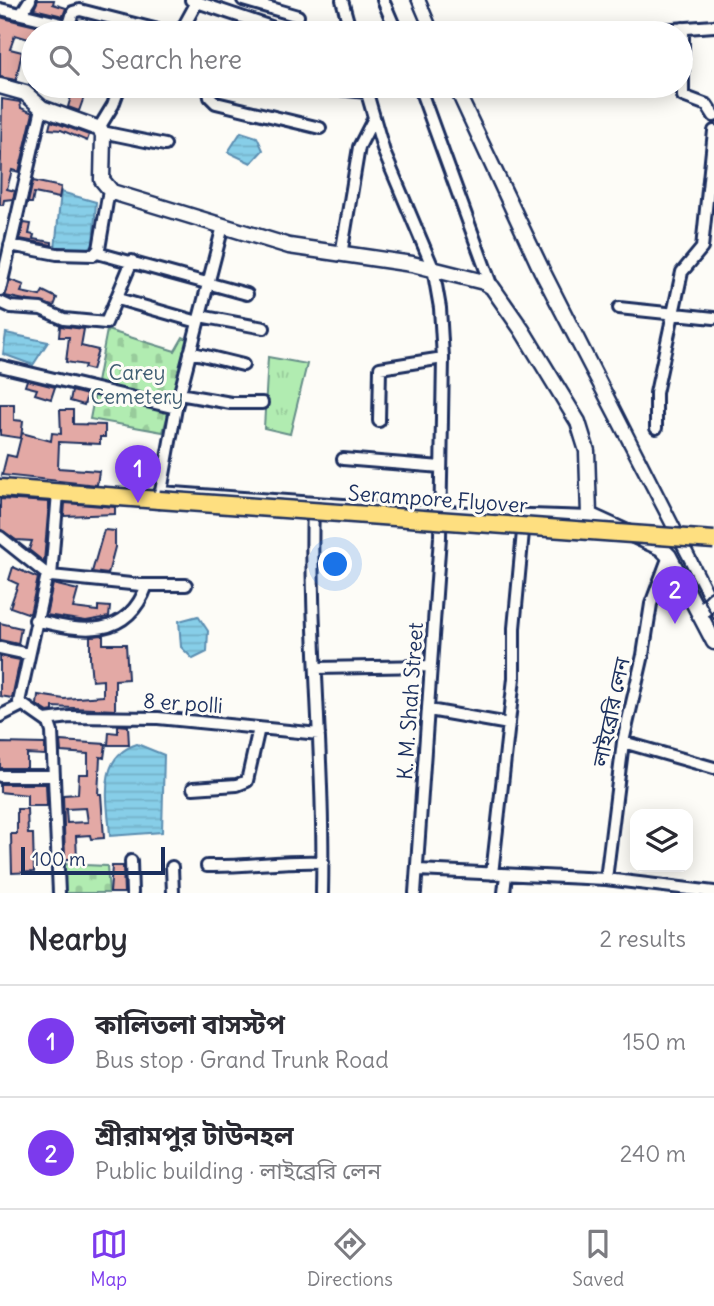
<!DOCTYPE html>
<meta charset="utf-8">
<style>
:root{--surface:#fff;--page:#f7f7f7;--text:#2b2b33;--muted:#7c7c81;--line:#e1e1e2;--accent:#7c3aed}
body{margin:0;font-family:Delius,"Noto Sans Bengali",sans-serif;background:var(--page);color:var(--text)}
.controls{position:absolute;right:21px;bottom:21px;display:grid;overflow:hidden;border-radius:14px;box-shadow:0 4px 18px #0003}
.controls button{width:63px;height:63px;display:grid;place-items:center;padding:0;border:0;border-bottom:2px solid var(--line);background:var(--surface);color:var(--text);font:35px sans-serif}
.scale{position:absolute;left:21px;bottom:18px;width:144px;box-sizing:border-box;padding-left:7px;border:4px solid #1b2f5e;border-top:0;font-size:19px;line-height:24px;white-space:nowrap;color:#1b2f5e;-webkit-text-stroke:5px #fdfcf7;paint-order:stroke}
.you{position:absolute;left:336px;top:565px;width:24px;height:24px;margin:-18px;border:5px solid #fff;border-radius:50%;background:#1a73e8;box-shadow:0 0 0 10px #1a73e833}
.badge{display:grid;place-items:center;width:46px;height:46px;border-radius:50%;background:var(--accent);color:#fff;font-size:23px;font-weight:700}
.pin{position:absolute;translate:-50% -58px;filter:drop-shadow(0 2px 4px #0008)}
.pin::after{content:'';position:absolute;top:37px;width:24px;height:21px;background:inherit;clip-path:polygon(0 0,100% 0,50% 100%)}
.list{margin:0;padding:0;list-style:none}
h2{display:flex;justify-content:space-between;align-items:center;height:91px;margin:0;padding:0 28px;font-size:30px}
h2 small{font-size:23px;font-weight:400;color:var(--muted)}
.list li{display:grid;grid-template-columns:46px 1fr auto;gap:21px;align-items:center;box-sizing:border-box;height:112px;padding:0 28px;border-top:2px solid var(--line)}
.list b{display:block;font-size:26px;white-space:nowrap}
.list p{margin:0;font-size:23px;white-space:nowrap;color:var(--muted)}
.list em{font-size:23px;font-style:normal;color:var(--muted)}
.icon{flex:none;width:38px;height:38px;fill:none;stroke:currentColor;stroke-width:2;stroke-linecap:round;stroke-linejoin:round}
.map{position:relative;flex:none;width:714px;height:893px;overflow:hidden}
.search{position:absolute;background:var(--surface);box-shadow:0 4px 18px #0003;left:21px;right:21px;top:21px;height:77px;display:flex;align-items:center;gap:18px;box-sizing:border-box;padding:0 24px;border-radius:38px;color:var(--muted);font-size:26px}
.sheet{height:315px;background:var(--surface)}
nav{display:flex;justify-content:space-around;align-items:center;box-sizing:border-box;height:98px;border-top:2px solid var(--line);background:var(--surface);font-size:19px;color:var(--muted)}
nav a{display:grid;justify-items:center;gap:4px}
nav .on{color:var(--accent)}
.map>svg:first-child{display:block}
</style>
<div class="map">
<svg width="714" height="893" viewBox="0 0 714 893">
<defs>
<pattern id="grass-tufts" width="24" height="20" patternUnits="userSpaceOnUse" patternTransform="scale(1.75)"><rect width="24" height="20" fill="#b1ecb1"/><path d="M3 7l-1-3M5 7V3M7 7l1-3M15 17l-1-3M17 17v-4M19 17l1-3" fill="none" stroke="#98cb9b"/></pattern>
<pattern id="cemetery-stones" width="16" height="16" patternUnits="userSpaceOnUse" patternTransform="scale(1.75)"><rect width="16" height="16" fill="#b1ecb1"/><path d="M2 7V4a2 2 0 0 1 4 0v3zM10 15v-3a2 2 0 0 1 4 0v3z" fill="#98cb9b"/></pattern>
<pattern id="water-rules" width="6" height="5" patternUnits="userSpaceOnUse" patternTransform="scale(1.75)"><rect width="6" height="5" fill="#87cee8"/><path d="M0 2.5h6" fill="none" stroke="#74b1c9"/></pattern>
</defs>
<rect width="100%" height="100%" fill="#fdfcf7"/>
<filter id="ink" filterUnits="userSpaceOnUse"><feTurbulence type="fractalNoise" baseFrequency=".0143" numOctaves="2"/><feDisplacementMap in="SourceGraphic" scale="14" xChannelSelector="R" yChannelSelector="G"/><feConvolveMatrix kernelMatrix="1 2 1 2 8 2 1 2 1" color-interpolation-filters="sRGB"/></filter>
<g filter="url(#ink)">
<path fill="url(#grass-tufts)" stroke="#668e88" stroke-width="2" d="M268 357 307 364 290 434 264 428Z"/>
<path fill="url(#cemetery-stones)" stroke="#668e88" stroke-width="2" d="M107 330 175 351 183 337 189 340 163 432 90 419Z
M61 864 107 866 109 893H63Z"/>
<path fill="url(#water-rules)" stroke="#5c8eb1" stroke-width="2" d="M241 132 257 137 263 150 251 163 228 152Z
M61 192 96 202 93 245 79 253 55 249Z
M6 333 48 342 33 365 3 354Z
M198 616 208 631 207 652 193 659 181 647 179 621Z
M137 744 164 755 162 832 110 836C108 802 96 757 137 744Z"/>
<path fill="#e3a9a5" stroke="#1b2f5e" stroke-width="2" fill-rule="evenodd" d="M38 0H54L53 4 66 8 63 16 34 9Z
M0 17 19 22 65 33H33L32 40 15 35 10 49 22 52 16 80 0 77Z
M73 90 85 94 79 111 68 107Z
M2 99 20 102 21 108 33 113 19 172 12 170 7 189 15 191 13 199 4 200 3 205H0Z
M51 121 89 135 87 141 61 130 49 129Z
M33 181 61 187 59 198 34 193 32 203H28Z
M24 223 31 224 29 234 34 235 33 239 52 242V245L20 239Z
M10 280 24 285 21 292 40 296 43 291 57 298 54 306 5 296Z
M60 326 84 329 81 346 98 350 92 370 84 368 85 365 66 362 69 337H59Z
M27 380 55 387 51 399 35 394 37 389 25 386Z
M72 391 87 395 84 405 70 401Z
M0 404H14V420L23 421 21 438 0 435Z
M60 410H73V424L105 425V437H100V444L59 442 58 468 99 471 97 485 2 475 7 455 16 457 22 433 51 441 52 433 61 434Z
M0 499 49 502 44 562 29 550 32 541 16 540 0 529Z
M65 503 115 507V514L64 516Z
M104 530 115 531V547L108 574 92 572Z
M13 567 38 578 30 614 10 607 18 584 9 580Z
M53 584 78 590 73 608 98 611V606L110 607 109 617 86 621 46 615Z
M0 623 21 628 18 644 0 640Z
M103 635V644H126L128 679 115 680V710L53 707V711L48 712 37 705 38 695 64 699 103 696V680L92 681 90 659V636Z
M0 656 20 660 12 698 0 696Z
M118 725 128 726 129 745H108L109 732 118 733Z
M60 741 106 744 104 758 100 757 98 794H101L104 838 91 839 90 835 76 836 77 859H65L63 795 78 794 79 774H88V754L61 752ZM86 808 88 822 67 823 66 809Z
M0 743 45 744V755L27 754V768H0Z
M0 784H46L47 806H27V795L0 792Z
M17 809H27L28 834H33L34 872 12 873 11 834H17Z
M112 866H123L124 893H110Z"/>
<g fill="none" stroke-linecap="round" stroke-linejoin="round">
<defs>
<path id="street" d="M191 0 289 33
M243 0 298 16
M342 0 351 33
M383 0 397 33
M0 9 21 14 30 0
M21 14 99 33
M69 25 73 12 80 10 170 33
M683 28V96L707 105 714 116
M180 33 197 2
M619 33 714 26
M208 86 210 97 216 103 320 128
M311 86 366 92
M365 86 384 152 433 268 440 308 443 358 440 537 415 893
M419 86 492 287
M99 128 113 105 120 86
M102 132 165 145
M10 245 57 254 94 255 99 249 109 190
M97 253 247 294
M341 255 359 147 374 118
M0 290 42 108
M118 299 198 322
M0 302 11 307 41 309 64 319 106 323 132 261
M619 308 714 318
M200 316 264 328
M190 352 243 365
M0 366 176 408
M179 394 231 403H262
M379 421 380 368 443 358
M656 428V393L682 272 702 248 714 131
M343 459 441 467
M160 492 441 512 591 517
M160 497 176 408 223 226
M313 506C309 635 325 763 322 893
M0 537 49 576
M51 576 58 493
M35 620C82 632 127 640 147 585
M0 648 28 654
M316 668 431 666
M429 710 509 724
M0 716 20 706
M45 720 70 717 158 718 319 734
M623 742 714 768
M0 776H53
M193 788 237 785 247 781 259 728
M131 861 132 893
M207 866C246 867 283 860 323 862
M172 867 173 893
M418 870 606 879 714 892
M492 874 514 678V628L524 521
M606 879 623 742 643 655 651 604 669 556
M59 893 52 732 49 723 19 702 46 579 51 576 141 585H186
M504 893 506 875"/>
<path id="secondary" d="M0 86 25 93 42 108 100 129 103 135 102 180 112 192 289 246 412 264 484 282 492 287 522 330 578 422 587 451 589 515 661 548 669 556 714 642
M699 614 714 599"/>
<path id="primary" d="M0 488 159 500"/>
</defs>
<use href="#street" stroke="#1b2f5e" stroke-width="16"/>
<use href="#secondary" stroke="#1b2f5e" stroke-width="19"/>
<use href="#primary" stroke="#1b2f5e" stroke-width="21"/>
<use href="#street" stroke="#fdfcf7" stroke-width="10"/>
<use href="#secondary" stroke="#fdfcf7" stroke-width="14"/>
<use href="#primary" stroke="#fedf80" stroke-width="16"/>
<path stroke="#1b2f5e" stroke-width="2.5" d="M411 0 425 33
M426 0 440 33
M447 86 534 274 714 619
M463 86 550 268 714 592"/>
<defs>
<path id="primary-bridge" d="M159 500 714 540"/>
</defs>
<use href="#primary-bridge" stroke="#1b2f5e" stroke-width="21" stroke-linecap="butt"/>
<use href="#primary-bridge" stroke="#fedf80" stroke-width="16"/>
</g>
</g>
<g text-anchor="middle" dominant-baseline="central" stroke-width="6" stroke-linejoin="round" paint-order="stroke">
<g font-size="21" fill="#405e73" stroke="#fdfcf7">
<text x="137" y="372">Carey<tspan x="137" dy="24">Cemetery</tspan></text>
</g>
<g font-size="21" fill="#1b2f5e" stroke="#fdfcf7">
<text transform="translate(438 499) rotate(4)">Serampore Flyover</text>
<text transform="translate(410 701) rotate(-86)">K. M. Shah Street</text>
<text transform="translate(183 703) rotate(4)">8 er polli</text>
<text transform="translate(611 712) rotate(-78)">লাইব্রেরি লেন</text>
</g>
</g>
</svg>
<div class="controls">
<button><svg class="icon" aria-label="layers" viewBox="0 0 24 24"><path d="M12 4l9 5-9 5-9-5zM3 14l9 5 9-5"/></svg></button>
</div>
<div class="scale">100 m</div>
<div class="you"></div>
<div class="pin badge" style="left:138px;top:503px">1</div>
<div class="pin badge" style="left:675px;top:624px">2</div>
<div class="search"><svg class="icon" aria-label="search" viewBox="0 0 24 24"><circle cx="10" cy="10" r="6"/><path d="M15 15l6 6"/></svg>Search here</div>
</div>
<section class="sheet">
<h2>Nearby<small>2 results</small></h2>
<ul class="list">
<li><span class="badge">1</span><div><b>কালিতলা বাসস্টপ</b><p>Bus stop · Grand Trunk Road</p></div><em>150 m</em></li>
<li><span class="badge">2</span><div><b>শ্রীরামপুর টাউনহল</b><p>Public building · লাইব্রেরি লেন</p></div><em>240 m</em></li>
</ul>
</section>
<nav>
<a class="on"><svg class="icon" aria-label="map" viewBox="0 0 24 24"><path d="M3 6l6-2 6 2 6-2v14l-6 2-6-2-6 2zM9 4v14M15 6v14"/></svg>Map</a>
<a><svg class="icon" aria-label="directions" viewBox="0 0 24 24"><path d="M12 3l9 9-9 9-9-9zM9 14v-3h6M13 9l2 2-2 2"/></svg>Directions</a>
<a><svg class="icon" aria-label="saved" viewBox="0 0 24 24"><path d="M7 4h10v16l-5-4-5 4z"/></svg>Saved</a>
</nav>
